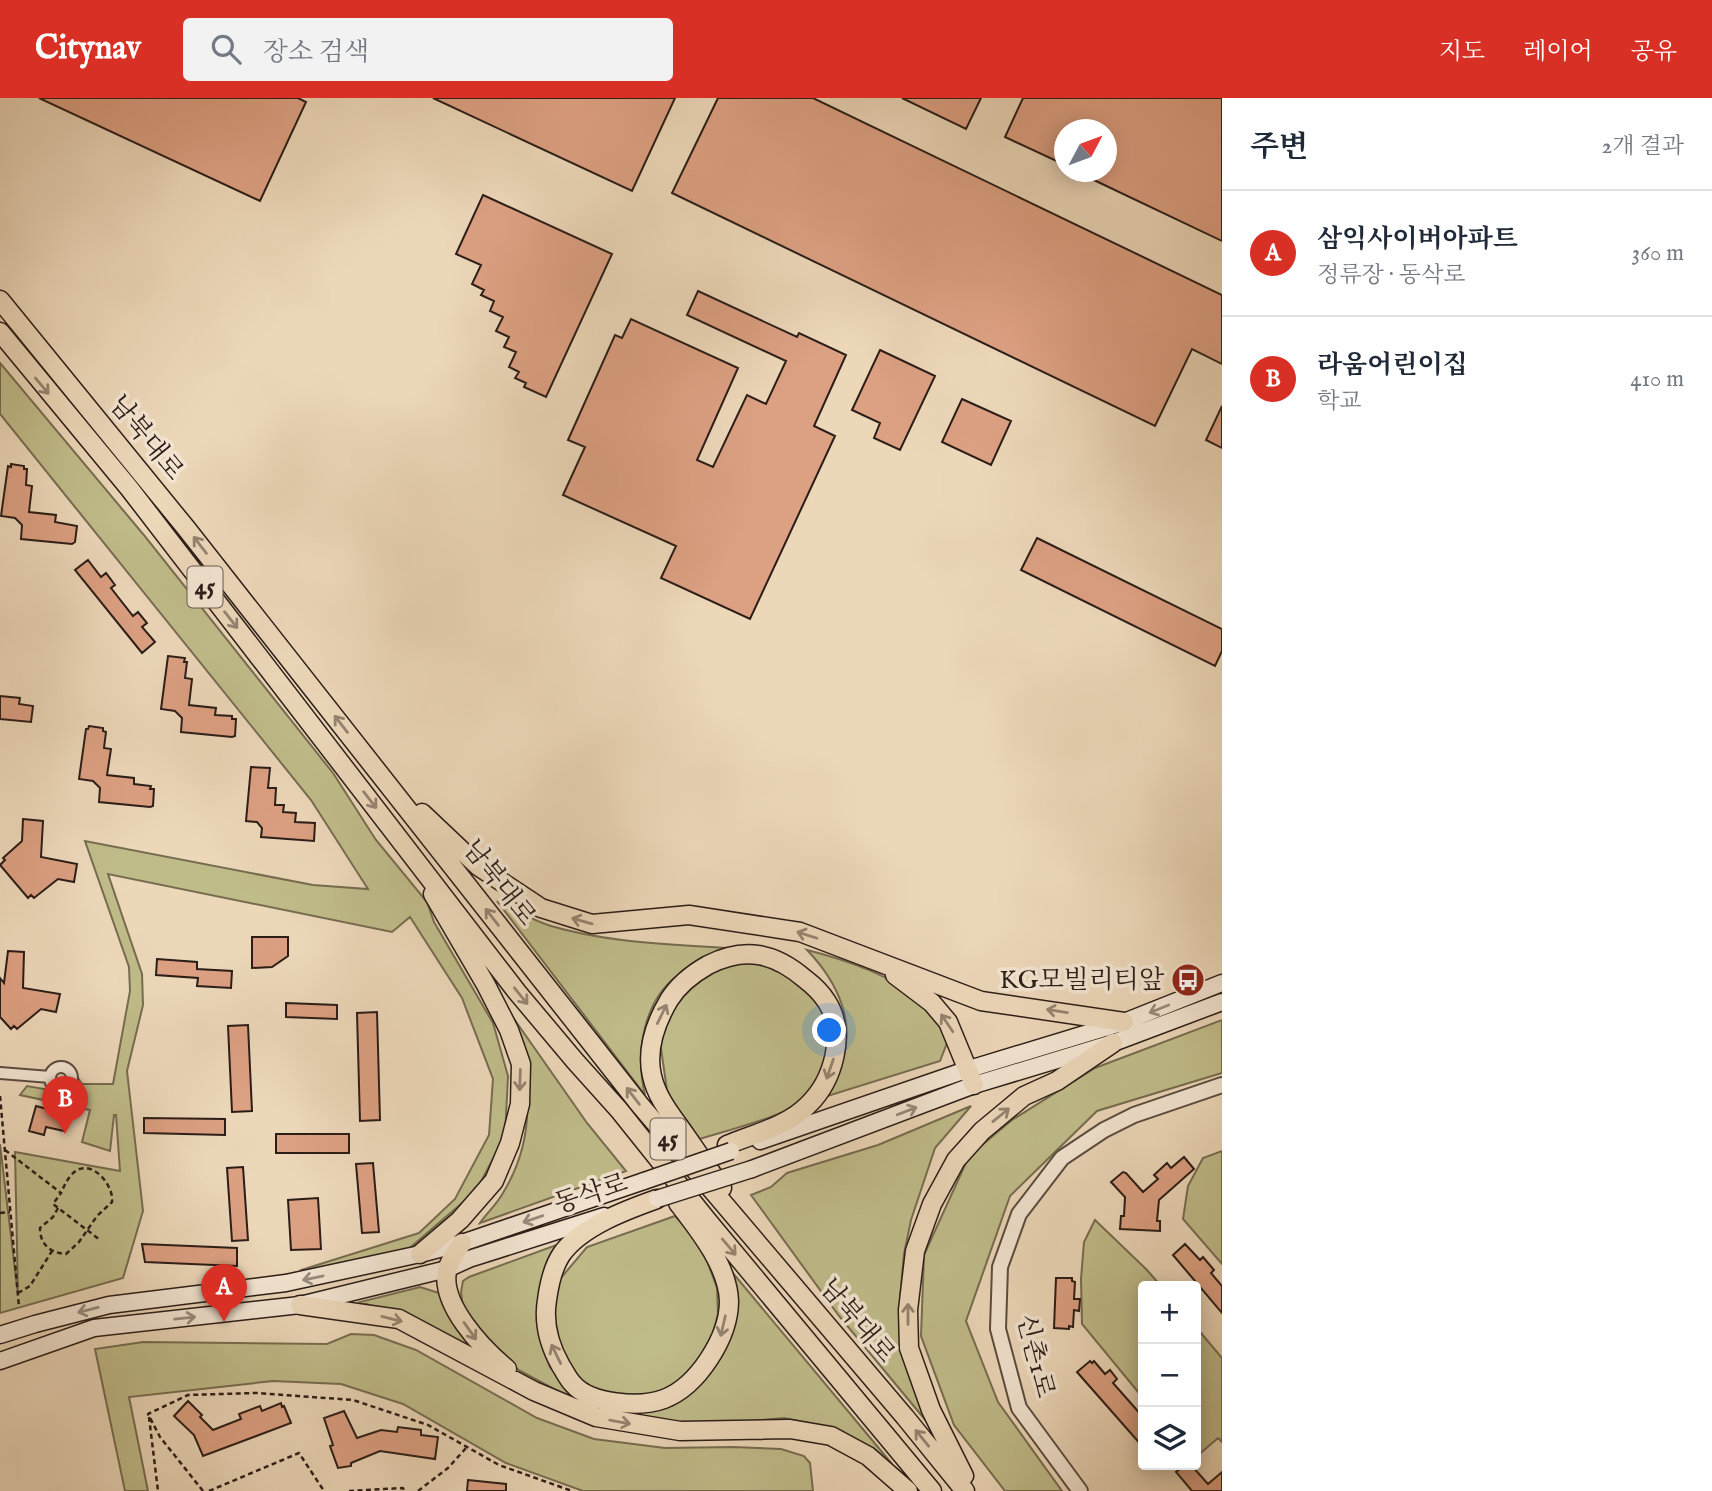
<!DOCTYPE html>
<html lang="ko">
<meta charset="utf-8">
<style>
:root{--surface:#fff;--page:#f2f2f3;--text:#1f2937;--muted:#747a83;--line:#e0e1e3;--accent:#d93025}
body{margin:0;font-family:"IM FELL English","Noto Serif KR",serif;background:var(--page);color:var(--text)}
.controls{position:absolute;right:21px;bottom:21px;display:grid;overflow:hidden;border-radius:7px;box-shadow:0 4px 18px #0003}
.controls button{width:63px;height:63px;display:grid;place-items:center;padding:0;border:0;border-bottom:2px solid var(--line);background:var(--surface);color:var(--text);font:35px sans-serif}
.compass{position:absolute;left:1054px;top:21px;width:63px;height:63px;border-radius:50%;background:var(--surface);box-shadow:0 4px 18px #0003;rotate:49deg}
.you{position:absolute;left:830px;top:933px;width:24px;height:24px;margin:-18px;border:5px solid #fff;border-radius:50%;background:#1a73e8;box-shadow:0 0 0 10px #1a73e833}
.badge{display:grid;place-items:center;width:46px;height:46px;border-radius:50%;background:var(--accent);color:#fff;font-size:23px;font-weight:700}
.pin{position:absolute;translate:-50% -58px;filter:drop-shadow(0 2px 4px #0008)}
.pin::after{content:'';position:absolute;top:37px;width:24px;height:21px;background:inherit;clip-path:polygon(0 0,100% 0,50% 100%)}
.list{margin:0;padding:0;list-style:none}
h2{display:flex;justify-content:space-between;align-items:center;height:91px;margin:0;padding:0 28px;font-size:30px}
h2 small{font-size:23px;font-weight:400;color:var(--muted)}
.list li{display:grid;grid-template-columns:46px 1fr auto;gap:21px;align-items:center;box-sizing:border-box;height:126px;padding:0 28px;border-top:2px solid var(--line)}
.list b{display:block;font-size:26px;white-space:nowrap}
.list p{margin:0;font-size:23px;white-space:nowrap;color:var(--muted)}
.list em{font-size:23px;font-style:normal;color:var(--muted)}
.icon{flex:none;width:38px;height:38px;fill:none;stroke:currentColor;stroke-width:2;stroke-linecap:round;stroke-linejoin:round}
.map{position:relative;flex:none;width:1222px;height:1393px;overflow:hidden}
header{display:flex;align-items:center;gap:42px;box-sizing:border-box;height:98px;padding:0 35px;background:var(--accent);color:#fff}
header strong{font-size:33px}
nav{display:flex;gap:38px;margin-inline-start:auto;font-size:24px}
.search{width:490px;height:63px;background:var(--page);display:flex;align-items:center;gap:18px;box-sizing:border-box;padding:0 24px;border-radius:7px;color:var(--muted);font-size:26px}
main{display:flex}
aside{flex:1;background:var(--surface)}
.map>svg:first-child{display:block}
</style>
<header>
<strong>Citynav</strong>
<div class="search"><svg class="icon" aria-label="search" viewBox="0 0 24 24"><circle cx="10" cy="10" r="6"/><path d="M15 15l6 6"/></svg>장소 검색</div>
<nav><a>지도</a><a>레이어</a><a>공유</a></nav>
</header>
<main>
<div class="map">
<svg width="1222" height="1393" viewBox="0 0 1222 1393">
<rect width="100%" height="100%" fill="#ecd7b9"/>
<filter id="stains"><feTurbulence type="fractalNoise" baseFrequency=".00286" numOctaves="4"/><feColorMatrix values="0 0 0 0 .2 0 0 0 0 .09 0 0 0 0 .02 0 0 0 .5 -.17"/></filter>
<radialGradient id="worn" r=".72"><stop offset=".6" stop-color="#630" stop-opacity="0"/><stop offset="1" stop-color="#630" stop-opacity=".3"/></radialGradient>
<path fill="#c0bc8a" stroke="#766c50" stroke-width="2" d="M0 265 143 436 333 675 376 742 427 804 434 824 493 925 508 978 505 1038 476 1093 405 1154 305 1178 301 1172 419 1135 455 1101 489 1037 493 981 462 900 410 819 392 834 108 776 142 876 143 907 127 973 143 1113 123 1180 0 1215V1046L18 1197 15 1054 120 1073 116 1017H114L110 1053 82 1044 90 1012 20 997 27 988 61 994C71 989 73 985 74 974L82 986H113L130 893 129 869 85 743 313 787 368 791 311 702 0 316Z
M497 803C515 813 532 822 551 828 612 846 678 846 740 851 722 858 700 863 684 873 643 898 635 954 645 997Z
M807 852C843 861 895 878 922 904 932 914 940 928 949 940L940 963 818 1001C825 991 834 981 839 970 859 927 837 883 807 852Z
M739 864C758 865 780 866 796 878 828 904 838 941 819 978 816 984 814 993 810 998 794 1016 725 1033 700 1041L668 999 660 944 670 910 679 897 708 872Z
M512 918 587 1025 626 1073 480 1125C487 1115 497 1106 503 1095 539 1036 529 981 512 918Z
M1222 922V975L1097 1013 1010 1098 966 1223 998 1304 1062 1393H1005L954 1327 921 1238 924 1157 969 1058 1012 1022 1095 970Z
M971 1008 935 1050 911 1122 904 1156 900 1201 907 1251 927 1324 839 1218 751 1097 771 1089 787 1075 878 1047Z
M1222 1053V1166L1183 1121 1188 1088 1203 1060Z
M675 1118 701 1146 717 1190 718 1216 711 1243 695 1271 665 1292 644 1300 622 1301 592 1290 574 1277 560 1252 551 1225 560 1181 587 1149Z
M1095 1122 1147 1172 1161 1188H1143V1300L1082 1226 1081 1181 1084 1144Z
M570 1142 550 1170 543 1250 550 1269 570 1292 663 1310C683 1290 729 1253 734 1228 739 1208 732 1187 727 1168L892 1366 869 1349 829 1329 784 1320 731 1325H687L608 1315 563 1296 506 1265 463 1210 461 1194 463 1183 469 1179Z
M420 1189 439 1195 451 1221 473 1250 420 1223 360 1204Z
M1196 1229 1222 1260V1344L1218 1340 1196 1359Z
M351 1236 374 1237 416 1252 537 1320 594 1341 665 1350 733 1349 781 1351 804 1358 810 1365 813 1393H583L506 1365 403 1306 341 1286 273 1283 129 1299 148 1393H125L95 1251 143 1244 327 1246Z"/>
<path fill="#dca082" stroke="#2b1d17" stroke-width="2" d="M39 0H298L306 4 260 103Z
M433 0H675L632 93Z
M718 0H813L1222 197V266L1192 251 1155 328 672 95Z
M902 0H981L966 31Z
M1023 0H1222V143L1077 74H1107V32H1065V67L1005 39Z
M483 97 612 156 546 299 524 289 526 285 515 280 519 274 509 269 516 254 504 249 509 239 496 233 503 219 490 213 494 203 481 197 484 192 472 186 481 167 456 156Z
M698 193 797 239 799 235 846 257 814 328 835 338 750 521 661 480 676 448 563 397 585 349 568 342 615 237 622 240 631 221 738 270 697 362 713 369 747 297 766 306 786 263 687 217Z
M880 252 935 278 900 352 874 340 880 325 852 312Z
M962 301 1011 323 991 367 942 344Z
M1222 308V350L1206 342Z
M11 366 24 368V371H27L26 387 32 388 29 414 56 417 55 424 77 428 75 444 72 446 21 441 22 427 15 420 1 418 8 368 11 369Z
M1037 440 1222 531V553L1215 568 1021 472Z
M88 462 101 479 106 475 115 487 111 490 133 518 138 514 147 525 142 529 155 544 142 555 75 472Z
M168 558 185 560 184 564H187L185 580 192 581 189 607 216 610 215 617 232 618V621H236L235 638 232 639 181 634 182 620 175 613 161 611Z
M0 598 20 600 19 606 33 608 31 624 0 621Z
M89 628 103 630V633L106 634 104 650 111 651 107 677 134 680V686L151 688 150 691H154L153 708 150 709 99 704 100 690 93 683 79 681 86 631H88Z
M251 669 270 670 268 690H276L275 707H284L283 714 296 715 295 724 315 725 314 743 261 739 262 730 257 724 246 723Z
M23 721 43 723 41 759 77 766 74 784 58 781 34 800 31 797 28 800 0 767 5 762 3 760 22 743Z
M252 839H288V858L272 869 252 870Z
M8 853 24 854 23 890 60 896 56 914 41 911 17 931 14 928 11 931 0 919V880L4 885Z
M157 861 197 864V871L232 873 231 890 197 888 198 880 156 877Z
M286 905 337 907V921L286 919Z
M377 914 380 1022 360 1023 357 915Z
M248 927 252 1013 232 1014 228 928Z
M52 1007 69 1011 64 1033 46 1029 44 1037 29 1033 36 1008 51 1012Z
M144 1020 225 1021V1037L144 1035Z
M276 1036H349V1055H276Z
M1184 1059 1194 1071 1159 1102 1157 1123H1160V1133L1120 1131 1121 1118H1124L1125 1099 1111 1084 1123 1074 1126 1075 1143 1094 1158 1081 1154 1077 1167 1065 1171 1070Z
M373 1065 379 1134 362 1135 356 1066Z
M243 1069 248 1142 232 1143 227 1070Z
M318 1100 321 1151 291 1152 288 1102Z
M142 1146 237 1150V1168L145 1164Z
M1185 1146 1200 1162 1203 1159 1214 1172 1211 1175 1222 1188V1215L1173 1157Z
M1056 1180H1072V1183L1075 1184 1074 1201H1080L1079 1213 1074 1212 1073 1229 1069 1228V1231L1054 1230Z
M1090 1263 1092 1265 1094 1263 1105 1276 1110 1272 1117 1281 1113 1285 1143 1319V1349L1077 1274Z
M188 1303 202 1317 200 1319 213 1332 241 1321 239 1316 260 1308 262 1313 281 1305 282 1309 284 1308 291 1325 203 1358 194 1337 174 1318Z
M344 1313 357 1340 381 1332 397 1334 398 1329 421 1332V1337L438 1339 435 1361 380 1353 351 1365V1368L338 1370 330 1348 333 1347 324 1320Z
M1185 1367H1191L1208 1386 1222 1374V1393H1192L1176 1374Z
M468 1382 506 1386V1393H467Z"/>
<g fill="none" stroke-linecap="round" stroke-linejoin="round">
<defs>
<path id="minor" d="M50 980a11 11 0 1 1 22 0a11 11 0 1 1-22 0Z
M0 975 50 979"/>
<path id="tertiary" d="M1080 1393 1019 1310 998 1231 1000 1169 1019 1116 1062 1060 1104 1032 1134 1017 1222 987"/>
<path id="secondary" d="M760 1043 966 972 1124 924 1222 885
M752 1071 974 987 1113 945 1222 904
M0 1237 35 1226 109 1207 286 1185 420 1156 462 1145 644 1083
M0 1263 94 1230 300 1207 447 1171 469 1161 604 1118"/>
<path id="trunk" d="M0 202 186 430 640 1007 905 1319 965 1393
M0 234 129 390 517 894 575 963 619 1012 707 1122 932 1393
M422 715 478 768 541 810 592 826 689 817 800 834 981 903 1124 924
M895 877 932 905 948 924 974 987
M722 1090C710 1073 698 1055 686 1038 673 1019 657 1001 652 978 646 952 656 924 669 902 679 886 692 876 708 867 745 848 775 855 805 881 813 887 822 896 827 904 847 936 833 983 808 1007 788 1028 753 1036 727 1047
M657 1101C626 1112 580 1129 561 1157 552 1171 549 1187 547 1202 543 1226 549 1247 561 1268 565 1274 568 1281 573 1286 590 1306 640 1310 664 1301 698 1288 729 1239 729 1203 728 1168 698 1131 678 1105
M462 1145C457 1152 451 1161 448 1169 437 1204 483 1251 507 1271
M420 1156 460 1122 494 1083 510 1045 520 1006 521 966 509 932 486 887 433 796
M300 1207 399 1221 534 1293 596 1319 680 1333 790 1331 831 1338 868 1358 908 1393
M964 1378 931 1312 909 1250 908 1212 915 1153 932 1106 956 1062 982 1033 1024 998 1057 983 1113 945"/>
</defs>
<use href="#minor" stroke="#5b4c40" stroke-width="14"/>
<use href="#tertiary" stroke="#5b4c40" stroke-width="18"/>
<use href="#secondary" stroke="#2b1d17" stroke-width="19"/>
<use href="#trunk" stroke="#2b1d17" stroke-width="21"/>
<path stroke="#2b1d17" stroke-width="2.5" stroke-dasharray="5 3.5" stroke-linecap="butt" d="M0 998 19 1209
M5 1052 61 1095 53 1106 100 1142
M58 1110 53 1119 40 1130C40 1146 50 1155 66 1156L79 1144 97 1118 112 1104C114 1088 94 1063 77 1072 69 1077 65 1086 61 1095
M0 1115 10 1114
M18 1195 30 1188 52 1153
M149 1319 158 1393
M203 1393 160 1339 148 1316 188 1297 257 1295 353 1302 428 1327 499 1367 572 1393
M209 1393 299 1355 324 1393
M349 1393 403 1390 404 1393
M418 1393 448 1370 467 1349"/>
<use href="#minor" stroke="#f3e5d2" stroke-width="10"/>
<use href="#tertiary" stroke="#f3e5d2" stroke-width="14"/>
<use href="#secondary" stroke="#f3e5d2" stroke-width="16"/>
<use href="#trunk" stroke="#ecd7b9" stroke-width="18"/>
<defs>
<path id="secondary-bridge" d="M644 1083 731 1053
M657 1101 752 1071"/>
</defs>
<use href="#secondary-bridge" stroke="#2b1d17" stroke-width="19" stroke-linecap="butt"/>
<use href="#secondary-bridge" stroke="#f3e5d2" stroke-width="16"/>
</g>
<defs><path id="oneway-shaft" d="M-6 0H5M1.5-3L5.5 0L1.5 3" fill="none" stroke-width="1.6" stroke-linecap="round" stroke-linejoin="round" transform="scale(1.75)"/></defs>
<g stroke="#958370">
<use href="#oneway-shaft" transform="translate(42 288) rotate(50)"/>
<use href="#oneway-shaft" transform="translate(200 447) rotate(-128)"/>
<use href="#oneway-shaft" transform="translate(231 522) rotate(52)"/>
<use href="#oneway-shaft" transform="translate(341 626) rotate(-128)"/>
<use href="#oneway-shaft" transform="translate(370 702) rotate(52)"/>
<use href="#oneway-shaft" transform="translate(492 819) rotate(-128)"/>
<use href="#oneway-shaft" transform="translate(582 823) rotate(-164)"/>
<use href="#oneway-shaft" transform="translate(807 837) rotate(-162)"/>
<use href="#oneway-shaft" transform="translate(521 898) rotate(51)"/>
<use href="#oneway-shaft" transform="translate(1057 913) rotate(-171)"/>
<use href="#oneway-shaft" transform="translate(662 916) rotate(-64)"/>
<use href="#oneway-shaft" transform="translate(947 925) rotate(-124)"/>
<use href="#oneway-shaft" transform="translate(830 971) rotate(109)"/>
<use href="#oneway-shaft" transform="translate(520 982) rotate(92)"/>
<use href="#oneway-shaft" transform="translate(633 998) rotate(-128)"/>
<use href="#oneway-shaft" transform="translate(1001 1017) rotate(-39)"/>
<use href="#oneway-shaft" transform="translate(729 1149) rotate(50)"/>
<use href="#oneway-shaft" transform="translate(908 1216) rotate(-90)"/>
<use href="#oneway-shaft" transform="translate(392 1221) rotate(14)"/>
<use href="#oneway-shaft" transform="translate(723 1228) rotate(103)"/>
<use href="#oneway-shaft" transform="translate(470 1233) rotate(55)"/>
<use href="#oneway-shaft" transform="translate(556 1256) rotate(-116)"/>
<use href="#oneway-shaft" transform="translate(620 1324) rotate(10)"/>
<use href="#oneway-shaft" transform="translate(922 1340) rotate(-129)"/>
</g>
<g stroke="#998b7e">
<use href="#oneway-shaft" transform="translate(1159 911) rotate(158)"/>
<use href="#oneway-shaft" transform="translate(907 1013) rotate(-21)"/>
<use href="#oneway-shaft" transform="translate(533 1121) rotate(161)"/>
<use href="#oneway-shaft" transform="translate(313 1180) rotate(168)"/>
<use href="#oneway-shaft" transform="translate(88 1212) rotate(166)"/>
<use href="#oneway-shaft" transform="translate(185 1220) rotate(-6)"/>
</g>
<defs>
<symbol id="bus-disc" viewBox="-11 -11 22 22"><circle r="9.5" fill="#8f2418" stroke="#f3e5d2"/><path d="M-5-6H5V4H4V6H2V4H-2V6H-4V4H-5ZM-3.5-4V0h7V-4ZM-3.5 1.2v1.5H-2V1.2ZM2 1.2v1.5H3.5V1.2Z" fill="#fff"/></symbol>
</defs>
<g fill-rule="evenodd">
<use href="#bus-disc" x="1169" y="863" width="38" height="38"/>
</g>
<g text-anchor="middle" dominant-baseline="central" stroke-width="7" stroke-linejoin="round" paint-order="stroke">
<g fill="#f3e5d2" stroke="#67594f" stroke-width="2">
<rect x="187.5" y="468.5" width="35" height="41" rx="5"/>
<rect x="650.5" y="1020.5" width="35" height="41" rx="5"/>
</g>
<g font-size="24" font-weight="bold" fill="#2b1d17">
<text x="205" y="489">45</text>
<text x="668" y="1041">45</text>
</g>
<g font-size="26" fill="#2b1d17" stroke="#f3e5d2">
<text transform="translate(146 340) rotate(51)">남북대로</text>
<text transform="translate(499 785) rotate(52)">남북대로</text>
<text transform="translate(591 1096) rotate(-18)">동삭로</text>
<text transform="translate(857 1223) rotate(50)">남북대로</text>
<text transform="translate(1035 1258) rotate(76)">신촌1로</text>
</g>
<g font-size="26" fill="#2b1d17" stroke="#f3e5d2" text-anchor="end">
<text x="1164" y="882">KG모빌리티앞</text>
</g>
</g>
<rect width="100%" height="100%" filter="url(#stains)"/>
<rect width="100%" height="100%" fill="url(#worn)"/>
</svg>
<div class="controls">
<button>+</button>
<button>−</button>
<button><svg class="icon" aria-label="layers" viewBox="0 0 24 24"><path d="M12 4l9 5-9 5-9-5zM3 14l9 5 9-5"/></svg></button>
</div>
<svg class="compass" viewBox="-18 -18 36 36"><path d="M0-13l5 13h-10z" fill="#e53935"/><path d="M0 13l5-13h-10z" fill="#747a83"/></svg>
<div class="you"></div>
<div class="pin badge" style="left:224px;top:1224px">A</div>
<div class="pin badge" style="left:65px;top:1036px">B</div>
</div>
<aside>
<h2>주변<small>2개 결과</small></h2>
<ul class="list">
<li><span class="badge">A</span><div><b>삼익사이버아파트</b><p>정류장 · 동삭로</p></div><em>360 m</em></li>
<li><span class="badge">B</span><div><b>라움어린이집</b><p>학교</p></div><em>410 m</em></li>
</ul>
</aside>
</main>
